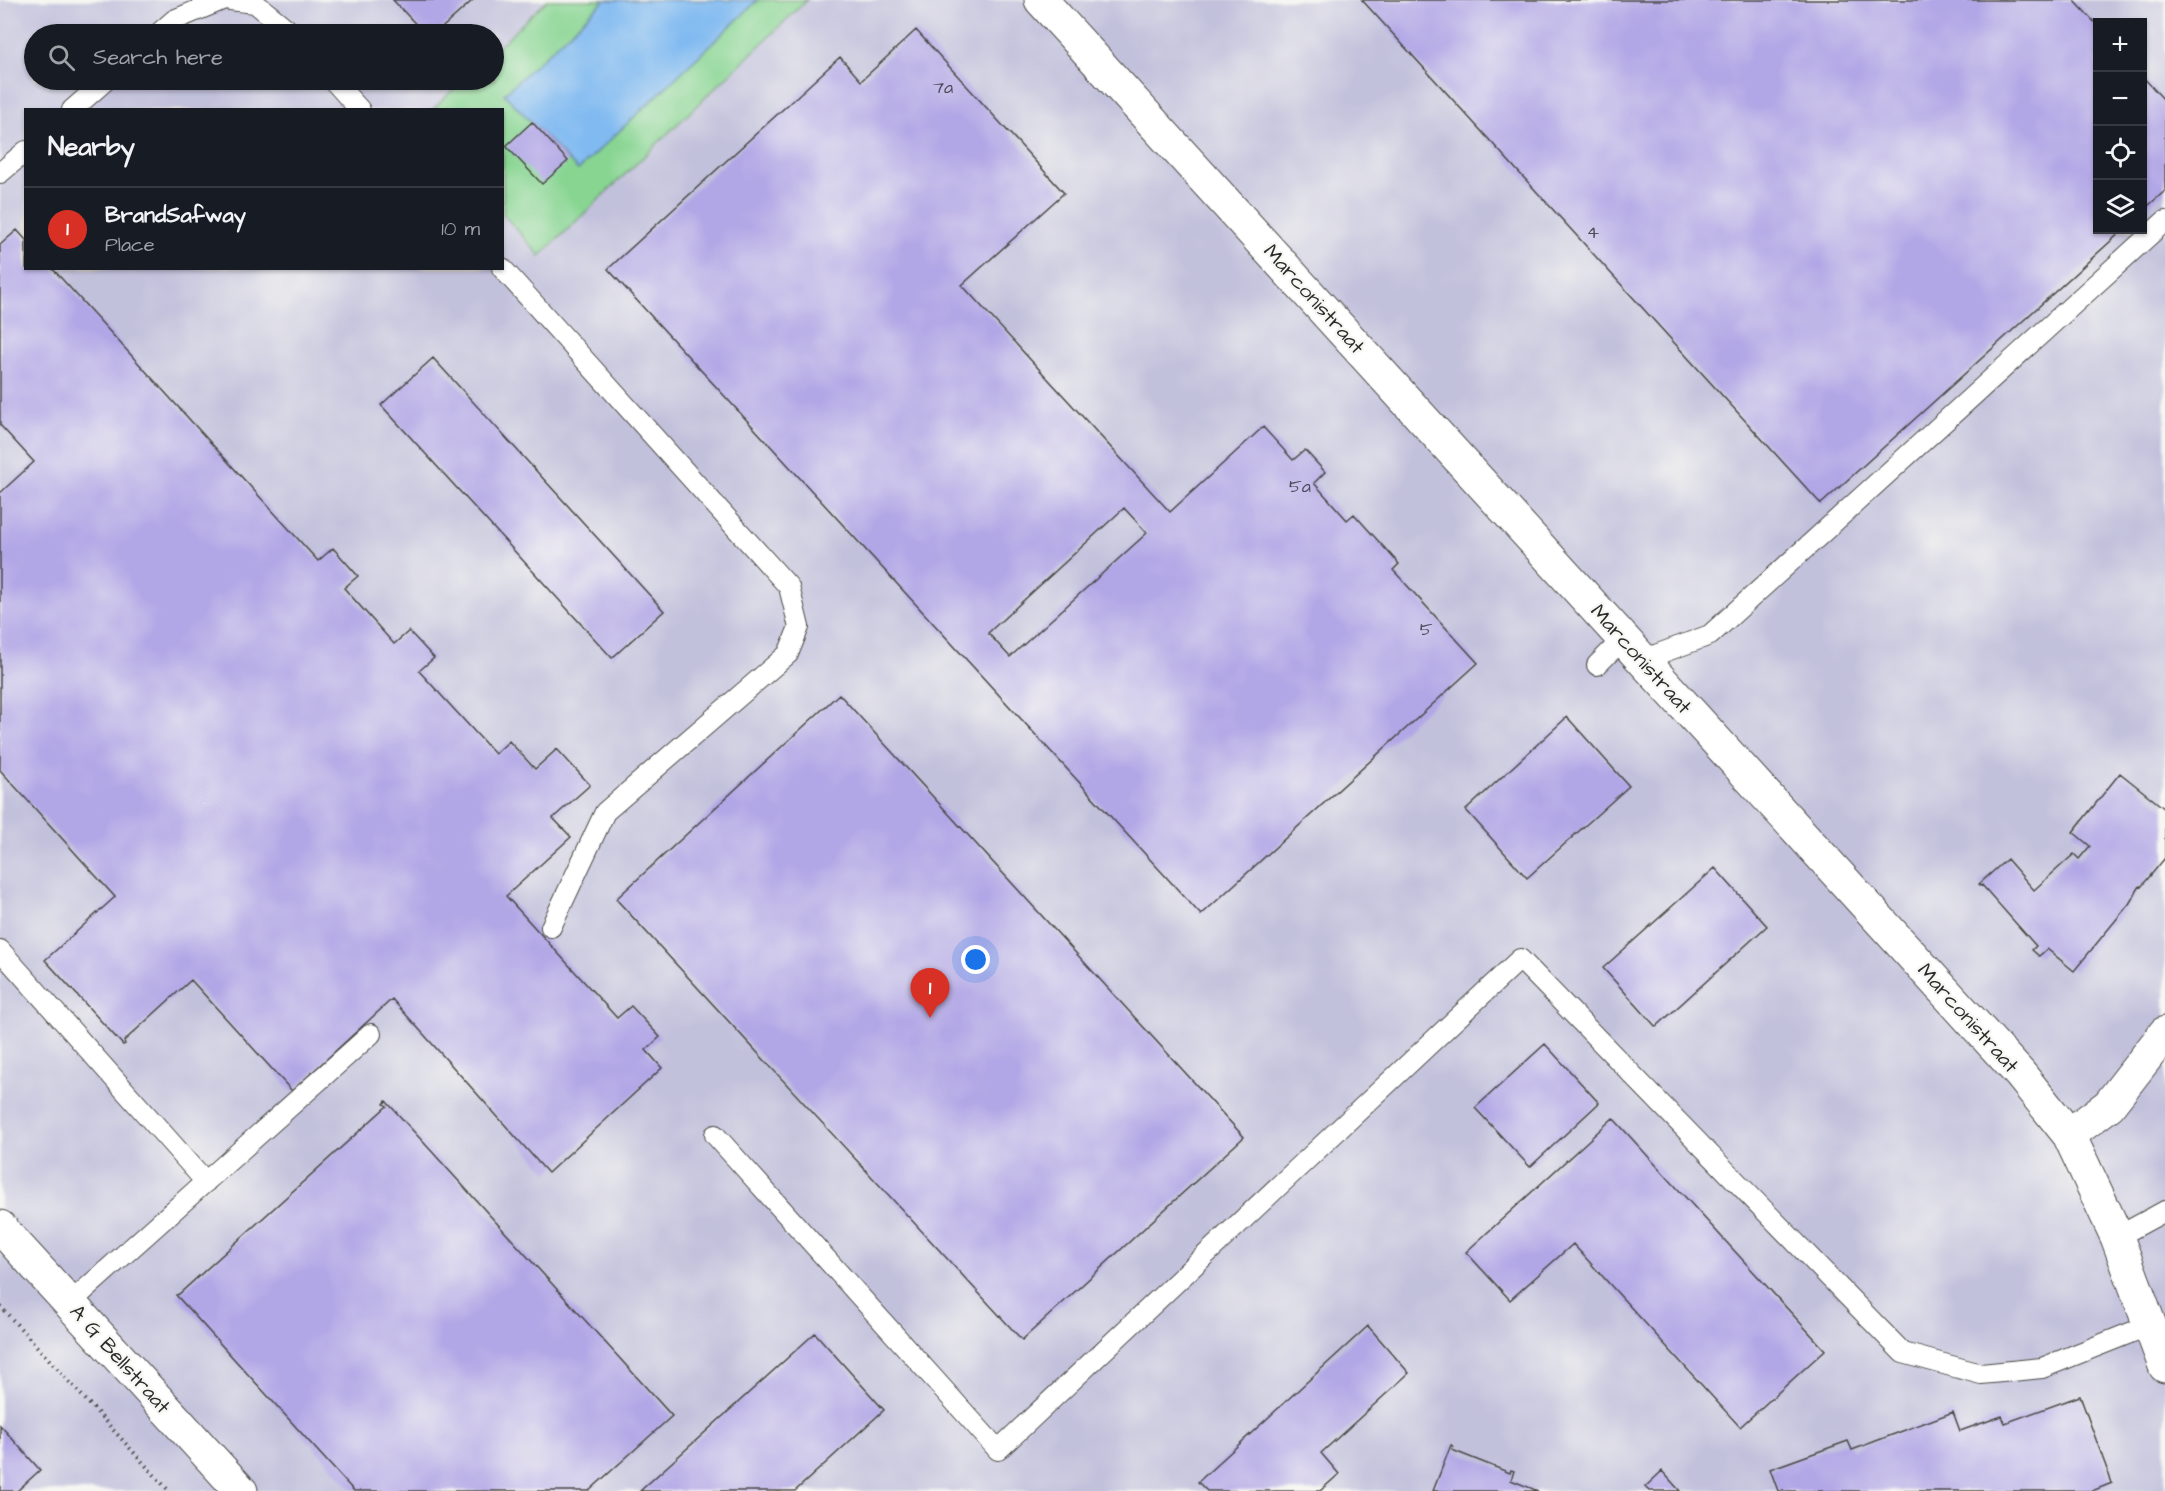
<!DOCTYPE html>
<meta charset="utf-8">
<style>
:root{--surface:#171b24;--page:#20242c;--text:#f1f3f6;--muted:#9ea1a6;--line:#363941;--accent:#d93025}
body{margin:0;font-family:"Architects Daughter",sans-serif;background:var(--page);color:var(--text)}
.controls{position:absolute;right:18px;top:18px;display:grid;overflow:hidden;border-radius:0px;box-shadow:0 2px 4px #0004}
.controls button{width:54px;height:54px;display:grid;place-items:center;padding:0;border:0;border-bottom:2px solid var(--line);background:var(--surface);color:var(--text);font:30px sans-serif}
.you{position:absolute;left:976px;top:960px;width:21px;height:21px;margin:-15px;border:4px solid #fff;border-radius:50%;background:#1a73e8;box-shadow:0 0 0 9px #1a73e833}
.badge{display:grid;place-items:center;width:39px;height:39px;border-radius:50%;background:var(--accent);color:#fff;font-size:20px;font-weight:700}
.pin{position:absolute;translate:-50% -50px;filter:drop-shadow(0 2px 3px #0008)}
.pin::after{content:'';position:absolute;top:32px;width:21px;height:18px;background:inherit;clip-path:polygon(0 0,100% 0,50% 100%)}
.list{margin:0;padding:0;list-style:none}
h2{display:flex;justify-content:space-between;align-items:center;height:78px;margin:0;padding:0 24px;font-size:26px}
h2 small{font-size:20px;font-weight:400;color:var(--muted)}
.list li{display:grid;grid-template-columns:39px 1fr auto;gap:18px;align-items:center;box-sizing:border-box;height:84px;padding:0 24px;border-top:2px solid var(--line)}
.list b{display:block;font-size:22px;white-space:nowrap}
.list p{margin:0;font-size:20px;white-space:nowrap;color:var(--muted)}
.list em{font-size:20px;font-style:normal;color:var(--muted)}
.icon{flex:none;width:33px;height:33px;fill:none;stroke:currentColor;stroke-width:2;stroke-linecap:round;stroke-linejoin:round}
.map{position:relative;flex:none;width:2165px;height:1491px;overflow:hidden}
.search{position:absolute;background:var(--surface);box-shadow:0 2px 4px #0004;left:24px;top:24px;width:480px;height:66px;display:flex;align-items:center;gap:15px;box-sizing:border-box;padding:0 21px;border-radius:33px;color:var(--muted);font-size:22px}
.panel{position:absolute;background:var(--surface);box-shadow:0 2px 4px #0004;left:24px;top:108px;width:480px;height:162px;border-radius:0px}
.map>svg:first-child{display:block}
</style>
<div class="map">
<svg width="2165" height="1491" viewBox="0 0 2165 1491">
<rect width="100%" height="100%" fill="#f6f6f2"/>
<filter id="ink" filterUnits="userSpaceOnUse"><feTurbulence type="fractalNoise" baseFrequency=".0167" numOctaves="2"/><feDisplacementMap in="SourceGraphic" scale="12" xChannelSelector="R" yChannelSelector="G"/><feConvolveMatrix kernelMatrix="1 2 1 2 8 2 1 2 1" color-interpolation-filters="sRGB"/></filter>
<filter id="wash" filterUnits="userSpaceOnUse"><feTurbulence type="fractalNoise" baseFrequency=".008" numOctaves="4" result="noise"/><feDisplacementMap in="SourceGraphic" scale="24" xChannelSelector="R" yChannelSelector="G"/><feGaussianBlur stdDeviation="1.35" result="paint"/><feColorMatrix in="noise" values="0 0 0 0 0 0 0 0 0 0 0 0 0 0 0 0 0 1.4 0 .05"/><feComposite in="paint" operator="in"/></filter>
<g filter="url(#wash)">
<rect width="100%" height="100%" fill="#f2ead7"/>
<path fill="#c2c1dc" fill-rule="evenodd" d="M0 0H2165V1491H0ZM2098 22H2142V230H2098ZM34 34H494V80H34ZM26 110H502V268H26Z"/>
<path fill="#88d592" stroke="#5a805e" stroke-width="1.5" d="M547 0H605L504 94 578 170 758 0H807L540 256 503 214 502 110H432L463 80H494V51Z"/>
<path fill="#80baf1" stroke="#56728e" stroke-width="1.5" d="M605 0H758L578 170 504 94Z"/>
<g id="blocks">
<path fill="#b2a7e6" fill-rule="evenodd" d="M393 0H473L435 34H425Z
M1362 0H2074L2098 26V230H2123L1821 504Z
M916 30 1064 193 962 285 1170 512 1263 427 1293 460 1305 450 1325 472 1314 483 1347 520 1354 514 1399 564 1393 570 1478 663 1201 915 608 269 840 57 861 81ZM1124 508 1147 533 1010 657 988 633Z
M2142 76 2165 101V191L2142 211Z
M532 122 568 161 542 184 506 146Z
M17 230 26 240V268H52L318 561 333 548 358 576 344 588 394 644 409 631 434 658 419 671 495 754 509 741 535 769 557 749 590 785 553 818 571 837 506 896 617 1018 631 1006 660 1037 646 1050 662 1068 548 1173 392 999 292 1091 191 980 124 1041 125 1044 123 1045 45 960 115 897 0 770V493L34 462 0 425V245Z
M433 358 664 611 612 658 381 405Z
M839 694 1244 1137 1022 1340 616 899Z
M1567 717 1629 786 1527 878 1466 810Z
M2120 773 2165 809V858L2141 887 2140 886 2129 904 2074 971 2047 949 2039 956 2032 950 2036 946 1982 885 1981 886 1979 884 2007 859 2034 890 2074 854 2079 859 2090 846 2073 832Z
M1715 868 1767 926 1656 1027 1603 968Z
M1545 1044 1599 1103 1530 1167 1475 1108Z
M386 1101 672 1416 589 1491H354L176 1295 179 1294 387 1106 384 1104Z
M1613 1118 1825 1350 1740 1427 1573 1244 1510 1300 1466 1252Z
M1368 1326 1409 1373 1321 1453 1339 1474 1320 1491H1207L1198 1482Z
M815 1333 884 1410 795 1491H640Z
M2080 1396 2112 1483 2092 1491H1778L1770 1469 1848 1441 1852 1450 1953 1412 1960 1431 2002 1416 2005 1423Z
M0 1425 40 1470 17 1491H0Z
M1451 1445 1453 1446 1452 1450 1510 1473 1511 1470 1514 1471 1511 1480 1538 1491H1433Z
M1662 1471 1680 1491H1649L1645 1487Z"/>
</g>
</g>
<g filter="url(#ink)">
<use href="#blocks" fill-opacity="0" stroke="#494845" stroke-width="1.5"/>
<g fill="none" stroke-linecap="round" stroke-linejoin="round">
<defs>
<path id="lane" d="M230 0 255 3 293 34
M158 34 174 20 222 0
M333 80 360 110
M72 110 106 80
M0 173 26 151
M502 268 789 587 799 627 788 654 605 812 551 927
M1642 660 1710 635 2165 221
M1597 665 1623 639
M0 950 206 1182
M715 1135 998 1450 1520 959 1903 1353 1981 1374 2042 1368 2150 1325
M2117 1237 2165 1211
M70 1303 371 1034"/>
<path id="street" d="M1041 0 2020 1074 2069 1135 2117 1237 2165 1366
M2069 1135 2109 1105 2165 1033"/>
<path id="secondary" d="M0 1227 241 1491"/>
</defs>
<use href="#lane" stroke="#494845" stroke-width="22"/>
<use href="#street" stroke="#494845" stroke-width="35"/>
<use href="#secondary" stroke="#494845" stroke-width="35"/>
<path stroke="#494845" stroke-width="4" stroke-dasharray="1.5 4.5" stroke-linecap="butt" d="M0 1306 169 1491"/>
<use href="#lane" stroke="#fff" stroke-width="20"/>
<use href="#street" stroke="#fff" stroke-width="33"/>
<use href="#secondary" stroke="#fff" stroke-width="33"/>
</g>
</g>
<g text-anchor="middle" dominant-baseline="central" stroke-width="4.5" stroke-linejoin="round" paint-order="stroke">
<g font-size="18" fill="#4d4a5a">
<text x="943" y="87">7a</text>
<text x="1593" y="232">4</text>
<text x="1300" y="486">5a</text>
<text x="1426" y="629">5</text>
</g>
<g font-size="21" fill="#2b2b2b" stroke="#f6f6f2">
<text transform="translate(1314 299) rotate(48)">Marconistraat</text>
<text transform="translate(1641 659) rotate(48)">Marconistraat</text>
<text transform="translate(1968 1018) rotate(48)">Marconistraat</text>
<text transform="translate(120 1359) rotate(48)">A G Bellstraat</text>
</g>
</g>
</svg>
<div class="controls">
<button>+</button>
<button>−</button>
<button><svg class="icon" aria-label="locate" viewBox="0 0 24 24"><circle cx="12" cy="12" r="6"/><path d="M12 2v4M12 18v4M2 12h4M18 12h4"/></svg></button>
<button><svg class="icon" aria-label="layers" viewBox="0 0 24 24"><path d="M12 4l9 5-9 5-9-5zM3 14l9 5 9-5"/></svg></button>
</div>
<div class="you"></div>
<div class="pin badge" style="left:930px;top:1018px">1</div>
<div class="search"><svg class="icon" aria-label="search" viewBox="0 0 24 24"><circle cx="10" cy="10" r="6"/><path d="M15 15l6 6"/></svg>Search here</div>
<section class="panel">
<h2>Nearby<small></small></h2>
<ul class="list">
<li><span class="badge">1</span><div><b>BrandSafway</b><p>Place</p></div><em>10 m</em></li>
</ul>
</section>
</div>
